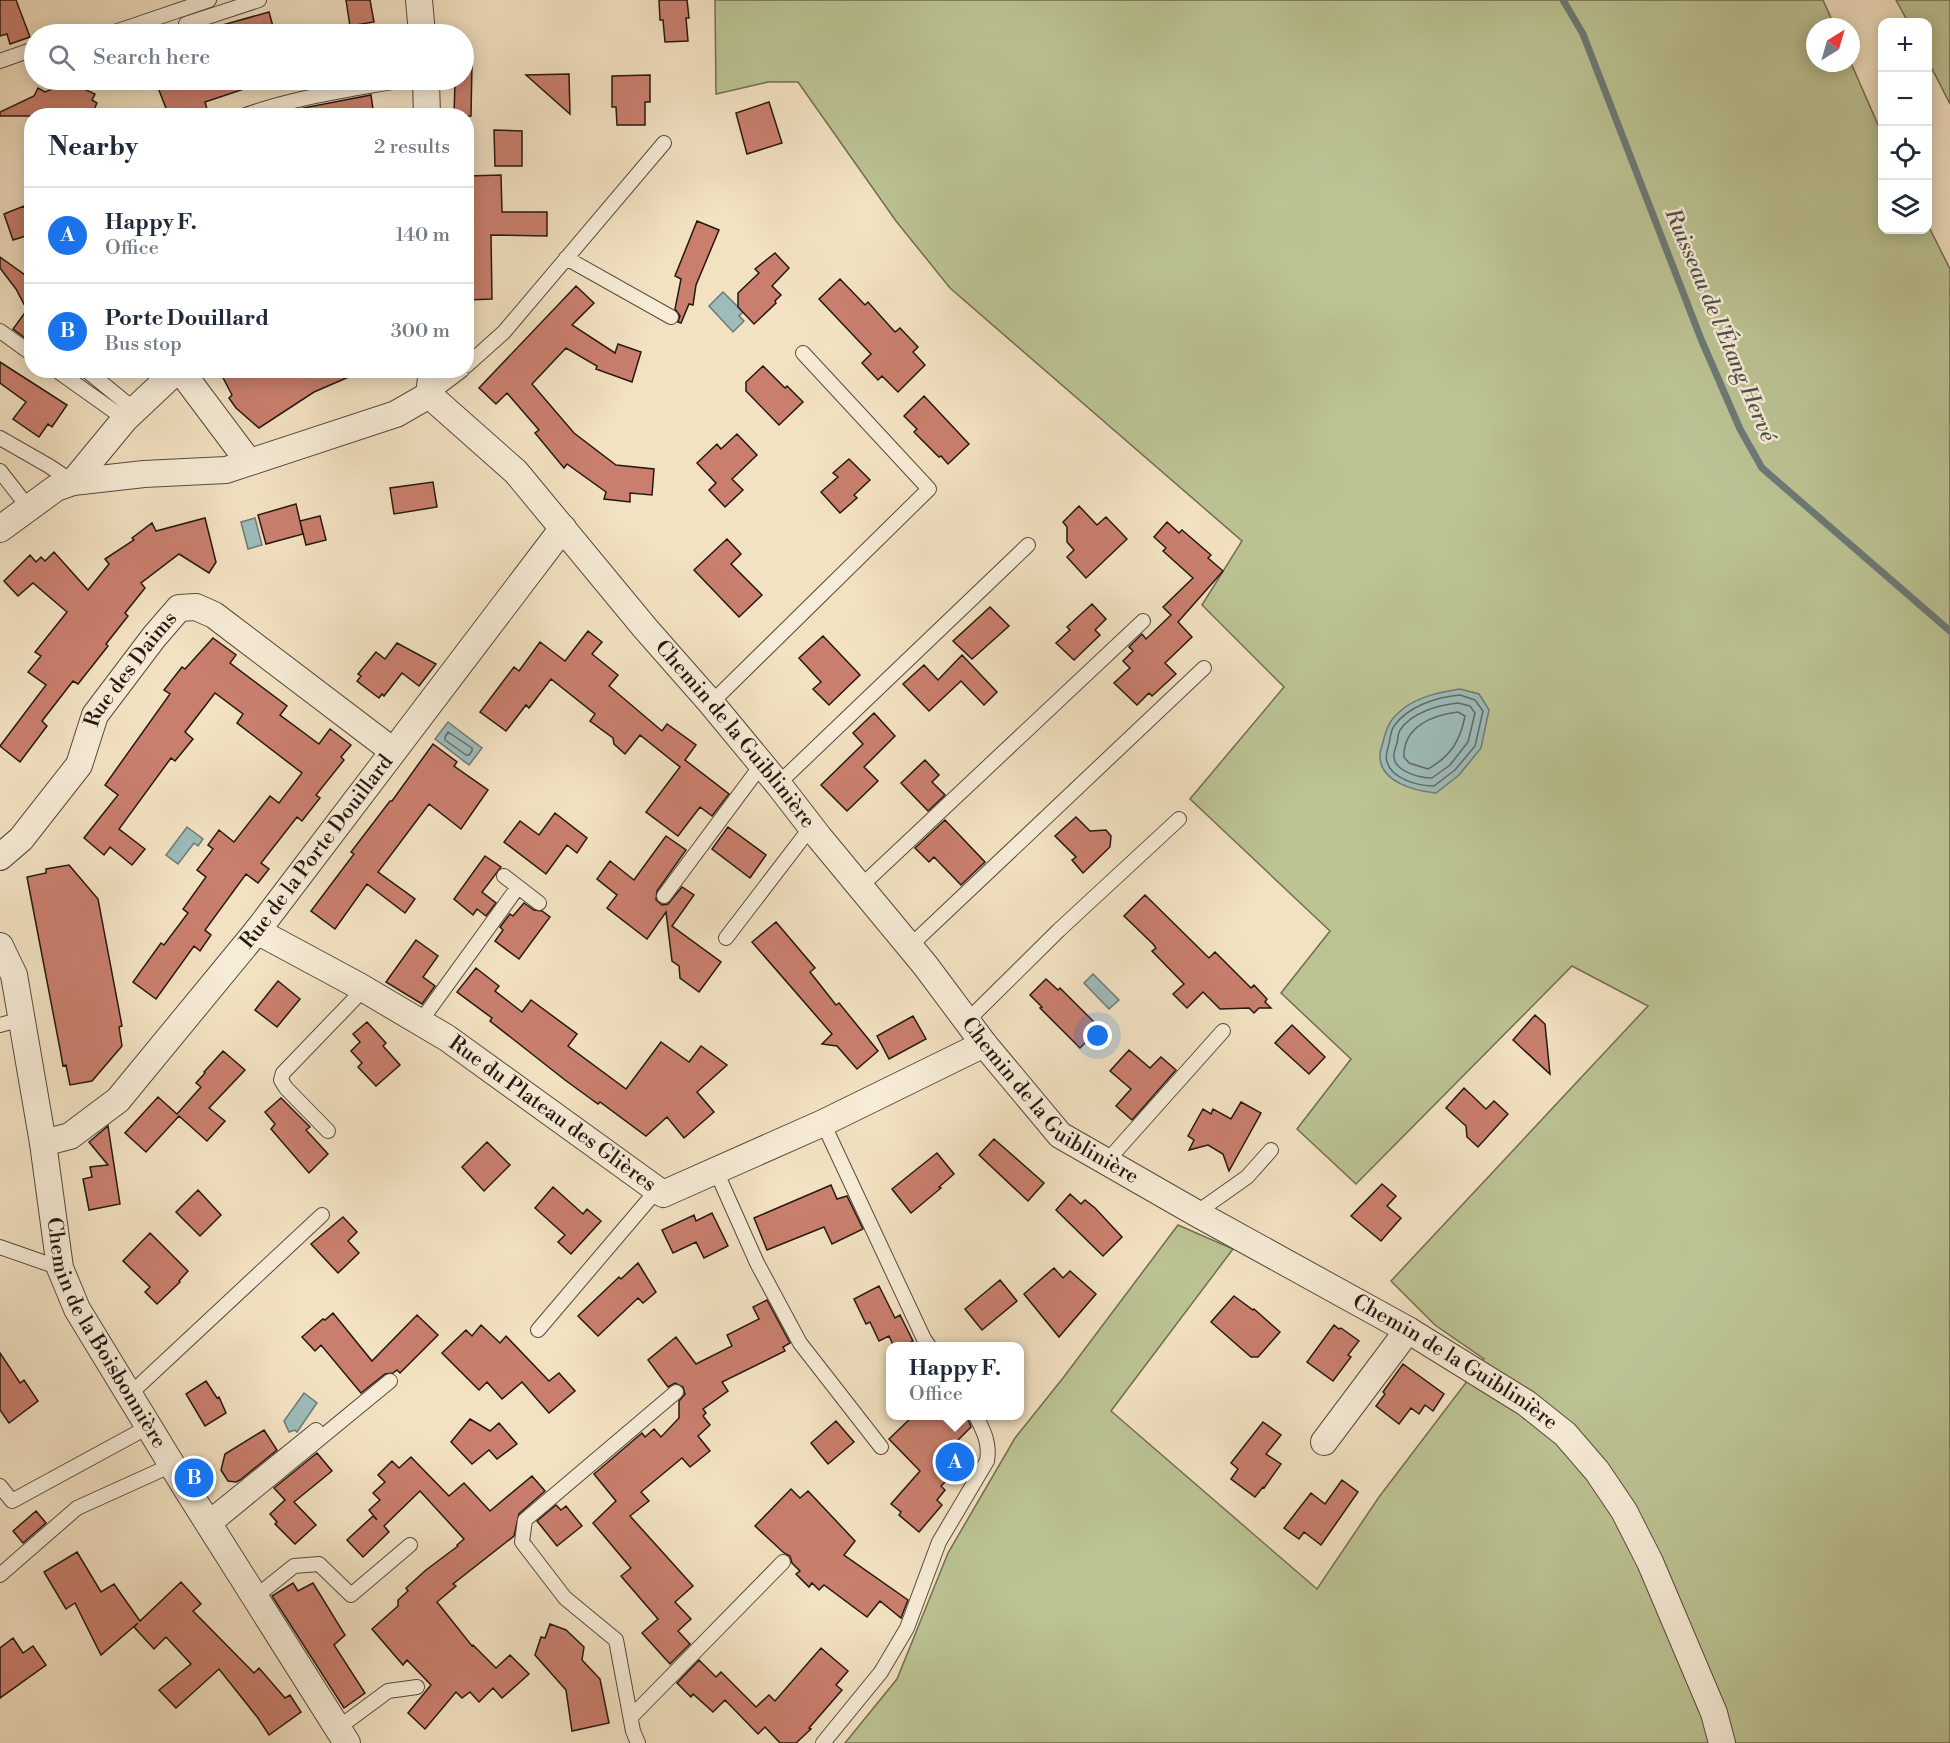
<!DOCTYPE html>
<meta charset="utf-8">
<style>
:root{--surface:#fff;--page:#f6f6f7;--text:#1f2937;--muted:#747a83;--line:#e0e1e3;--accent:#1a73e8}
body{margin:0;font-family:"Libre Bodoni",serif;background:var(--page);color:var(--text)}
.controls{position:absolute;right:18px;top:18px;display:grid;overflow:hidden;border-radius:12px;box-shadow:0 3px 15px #0003}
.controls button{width:54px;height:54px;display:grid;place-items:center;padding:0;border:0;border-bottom:2px solid var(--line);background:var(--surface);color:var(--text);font:30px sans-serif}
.compass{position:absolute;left:1806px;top:18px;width:54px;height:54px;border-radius:50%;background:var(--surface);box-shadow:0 3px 15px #0003;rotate:37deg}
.you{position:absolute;left:1098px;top:1036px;width:21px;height:21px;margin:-15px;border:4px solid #fff;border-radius:50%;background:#1a73e8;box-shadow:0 0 0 9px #1a73e833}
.badge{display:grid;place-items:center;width:39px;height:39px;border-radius:50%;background:var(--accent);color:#fff;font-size:20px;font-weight:700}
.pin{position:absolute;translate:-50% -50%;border:3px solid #fff;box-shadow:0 2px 6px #0006}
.popup{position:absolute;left:886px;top:1342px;width:138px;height:78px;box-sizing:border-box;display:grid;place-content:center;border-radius:12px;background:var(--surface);filter:drop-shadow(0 2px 4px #0005);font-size:20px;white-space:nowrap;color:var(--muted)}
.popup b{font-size:22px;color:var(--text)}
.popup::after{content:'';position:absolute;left:50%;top:100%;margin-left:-12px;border:12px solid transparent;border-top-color:var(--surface)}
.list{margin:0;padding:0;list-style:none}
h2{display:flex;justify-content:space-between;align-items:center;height:78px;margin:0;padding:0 24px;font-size:26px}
h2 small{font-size:20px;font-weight:400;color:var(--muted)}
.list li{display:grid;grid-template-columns:39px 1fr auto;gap:18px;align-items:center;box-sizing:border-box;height:96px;padding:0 24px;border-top:2px solid var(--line)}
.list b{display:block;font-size:22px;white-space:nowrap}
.list p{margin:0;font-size:20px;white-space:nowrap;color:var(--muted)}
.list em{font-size:20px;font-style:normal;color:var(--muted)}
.icon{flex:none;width:33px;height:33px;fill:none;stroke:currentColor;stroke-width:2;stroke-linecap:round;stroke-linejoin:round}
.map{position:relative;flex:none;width:1950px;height:1743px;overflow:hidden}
.search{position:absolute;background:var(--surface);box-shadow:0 3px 15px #0003;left:24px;top:24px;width:450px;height:66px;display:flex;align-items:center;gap:15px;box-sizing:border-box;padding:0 21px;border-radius:33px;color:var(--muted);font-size:22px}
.panel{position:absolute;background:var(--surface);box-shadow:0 3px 15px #0003;left:24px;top:108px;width:450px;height:270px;border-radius:24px}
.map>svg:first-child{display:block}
</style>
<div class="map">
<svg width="1950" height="1743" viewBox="0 0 1950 1743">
<rect width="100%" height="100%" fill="#f3e2c2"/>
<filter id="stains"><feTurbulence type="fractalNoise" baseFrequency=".00333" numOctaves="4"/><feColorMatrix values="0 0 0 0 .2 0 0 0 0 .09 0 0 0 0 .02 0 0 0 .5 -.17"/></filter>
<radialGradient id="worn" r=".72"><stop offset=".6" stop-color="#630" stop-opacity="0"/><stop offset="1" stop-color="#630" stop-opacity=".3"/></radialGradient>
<path fill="#bcc393" stroke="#706e52" stroke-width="1.5" d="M715 0H1823L1835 27H1815V63H1851L1882 134V230H1928V225L1950 269V1743H845L897 1679 948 1553 1015 1438 1063 1378 1178 1225 1233 1249 1111 1411 1317 1589 1379 1497 1484 1359 1435 1325 1391 1281 1648 1006 1572 966 1356 1184 1297 1129 1351 1059 1281 993 1330 931 1190 799 1284 687 1202 605 1242 541 950 288 896 221 798 82H768L716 94Z
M1896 0H1950V104L1928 61V22H1908Z"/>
<path fill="#9dbcba" stroke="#6d7a77" stroke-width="1.5" d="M723 292 743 312 739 316 744 321 733 332 709 306Z
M255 518 262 545 248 549 241 522Z
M1460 689 1479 694 1489 710 1481 748 1459 775 1436 793C1415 791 1379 782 1380 755 1380 751 1382 746 1383 742 1387 726 1390 719 1404 708 1420 696 1441 692 1460 689Z
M448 722 482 748 469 765 435 739Z
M187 827 203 839 198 846 194 843 178 864 166 855Z
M1093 974 1119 1000 1109 1009 1084 983Z
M304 1393 317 1403 297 1432 295 1430 289 1432 284 1421Z"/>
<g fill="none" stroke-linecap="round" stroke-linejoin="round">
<path stroke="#616a66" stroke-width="1.5" d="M1460 695 1475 700 1483 711 1475 746 1455 770 1434 786C1418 786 1392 779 1387 762 1385 756 1387 750 1389 744 1390 738 1391 730 1394 726 1408 706 1437 697 1460 695Z
M1458 703 1470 706 1475 713 1468 742 1450 765 1432 778C1421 778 1395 772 1394 757 1393 753 1396 747 1397 743 1398 739 1398 733 1400 730 1412 712 1439 705 1458 703Z
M1458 712 1465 716C1460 741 1451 756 1428 769L1409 763 1404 757C1403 727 1432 715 1458 712Z
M448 732 472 748V751L469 755H466L445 740V737Z"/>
<path stroke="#6d7a77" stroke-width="7" d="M1563 0 1583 34 1701 339 1740 429 1762 468 1950 631"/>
</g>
<path fill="#ca7f6e" stroke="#251812" stroke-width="1.5" d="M0 0H16L30 37 10 44 7 34 0 36Z
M346 0H370L374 22 350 26Z
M659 0H687L689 18H686L688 41 665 42 663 20H660Z
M269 12 275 34H208V29Z
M464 64H472L471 116H454L455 80H464Z
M569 74 570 114 526 75Z
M650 75V102H645V125H617L616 107H612V76Z
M75 80H89L84 89 95 94 92 100 97 103 91 116H0V112L34 96 38 88 45 92Z
M155 80H261L262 83 205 102 209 116H169Z
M371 95 374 116H303V108Z
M769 102 782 143 747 154 736 113Z
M494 130 522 131V166H495Z
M501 175 502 212H547V236L491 235 492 299 467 300 468 176Z
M24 206 32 234 13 240 4 214Z
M697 221 719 230 696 285 693 305 689 304 681 323 678 322 680 316 675 309 681 279 675 276Z
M775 253 789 268 772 286 781 295 775 301 776 303 754 324 738 307V293L759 273 755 269Z
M0 257 32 280V343L13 329 27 310 16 289 0 268Z
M840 279 865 305 868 302 895 332 900 328 918 347 913 352 925 365 898 392 882 376 878 380 862 363 871 354 819 299Z
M576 286 594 303 572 325 615 353 618 344 641 352 632 382 596 369 597 366 566 348 532 384 574 433 616 465 654 469 652 495 630 493V502L604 499 606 492 567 464 564 468 535 433 539 430 507 393 496 404 479 388Z
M0 362 67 405 52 427 48 424 39 437 13 419 26 402 0 383Z
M763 366 785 388 787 386 803 402 779 425 746 391V382Z
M219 370H365L314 392 259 428 236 408 229 398 232 395Z
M924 396 969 444 948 464 941 456 939 457 914 432 917 429 904 416Z
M737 434 757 455 732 479 743 490 725 507 709 490 716 483 697 463 717 444 721 449Z
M849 459 870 480 854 495 857 498 840 513 821 492 838 477 833 473Z
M433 482 437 507 394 514 390 488Z
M296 504 303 534 266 544 258 515Z
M1079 506 1097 525 1106 517 1127 539 1086 578 1067 557 1074 550 1067 542V527L1063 522Z
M320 516 326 540 306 545 300 521Z
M205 518 216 562 209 573 179 554 141 583 145 588 125 613 128 616 106 644 108 646 78 684 73 681 42 721 47 726 20 762 0 746 46 685 28 672 41 656 35 652 67 612 33 583 18 596 4 581 30 555 36 562 41 557 45 561 54 552 88 590 109 564 105 559 134 540 132 538 152 523 156 531Z
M1167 522 1179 533 1182 530 1211 555 1208 558 1223 571 1178 622 1192 637 1165 663 1176 674 1152 696 1149 693 1137 705 1114 683 1130 668 1123 661 1133 651 1129 647 1142 634 1146 639 1171 615 1163 607 1193 578 1163 551 1166 548 1154 537Z
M727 539 741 554 731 564 762 595 739 617 694 570Z
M1092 604 1106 619 1095 630 1100 635 1074 660 1056 643 1070 630 1067 627Z
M990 607 1009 626 972 659 953 641Z
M588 631 602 642 592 654 618 675 609 686 662 731 667 724 696 745 685 760 729 794 712 816 700 807 678 836 646 812 680 767 640 735 625 754 614 744 613 738 590 721 595 714 551 679 529 708 526 705 506 731 480 712 514 667 519 671 540 642 565 661Z
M823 636 860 675 829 705 813 689 821 682 799 658Z
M213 638 236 655 230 663 287 706 280 715 319 744 330 729 351 745 341 757 344 760 316 795 320 798 302 821 297 817 261 863 269 869 258 883 246 874 205 930 211 935 200 951 194 946 156 999 133 982 161 943 164 945 188 913 183 909 206 877 197 870 213 849 208 845 219 830 234 842 270 796 279 803 302 773 237 723 243 714 215 693 185 732 193 739 175 761 171 758 119 829 145 849 132 865 110 847 104 855 84 838 118 795 105 785 170 694 164 690 182 667 185 669Z
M397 643 436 664 419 686 402 673 384 696 382 694 379 698 357 681 361 676 358 674 376 652 385 659Z
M962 655 997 692 984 705 961 681 929 711 903 684 924 665 938 680Z
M874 713 895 736 864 767 878 781 847 811 821 785 863 744 853 733Z
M433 744 457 762 454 766 488 790 461 829 429 804 378 872 415 899 405 913 367 884 335 929 311 911 354 854 351 852 390 801H392Z
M925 760 939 775 932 782 945 795 928 811 901 783Z
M555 813 587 838 577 853 567 845 546 874 504 842 520 821 539 835Z
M1076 817 1090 831 1106 830 1111 836 1110 847 1083 873 1072 860 1076 857 1055 836Z
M945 820 985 862 961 885 934 857 929 862 915 848Z
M728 827 766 855 750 878 712 849Z
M666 836 686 850 657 891 656 900 662 905 668 904 682 887 694 895 672 926 721 962 699 992 680 978 679 966 672 961 666 912 647 939 607 908 617 895 597 879 610 861 634 880Z
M485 856 501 867 482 892 496 903 486 916 477 909 473 915 454 899Z
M69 865 98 899 122 1026 119 1027 122 1046 92 1081 70 1085 66 1065 63 1066 60 1049 27 877 46 873V869Z
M1145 895 1209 958 1215 952 1251 988 1254 985 1267 999 1265 1002 1271 1008H1259L1254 1013 1249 1008 1220 1009 1203 992 1187 1008 1173 994 1184 984 1152 951 1156 948 1153 944 1124 916Z
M524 903 534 910 542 911 550 917 519 959 495 941 503 930 500 927 510 914 513 916Z
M776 922 815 968 810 972 836 1005 839 1003 878 1051 857 1069 837 1046 822 1044 832 1034 752 942Z
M416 940 438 956 423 977 435 986 422 1004 386 982Z
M476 968 499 986 495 991 522 1012 531 1000 577 1034 568 1046 626 1089 661 1042 689 1062 701 1046 727 1065 697 1092 714 1112 684 1138 667 1117 646 1136 600 1102 598 1104 565 1080 490 1021 492 1018 457 992Z
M1046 979 1058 990 1060 988 1100 1028 1080 1048 1040 1008 1042 1007 1030 995Z
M278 981 300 999 277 1027 255 1010Z
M1535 1015 1545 1024 1550 1074 1513 1040Z
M913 1016 926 1039 889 1059 877 1036Z
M367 1022 386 1043 383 1046 400 1065 376 1086 358 1067 362 1063 351 1051 360 1042 353 1034Z
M1292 1025 1325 1057 1309 1074 1275 1043Z
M1129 1050 1150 1068 1161 1057 1176 1070 1132 1120 1116 1106 1131 1089 1110 1071Z
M223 1051 245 1070 209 1108 225 1121 207 1141 179 1116 146 1152 125 1133 158 1097 177 1114 201 1087 196 1083 205 1073 204 1072Z
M1464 1088 1486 1109 1494 1101 1508 1114 1478 1147 1467 1137 1466 1126 1446 1108Z
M281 1098 310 1127 306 1130 328 1154 309 1173 271 1129 275 1124 265 1112Z
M1241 1102 1261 1113 1229 1171 1223 1154 1208 1145 1189 1150 1194 1140 1188 1136 1203 1109 1211 1114 1213 1109 1231 1119Z
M108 1126 120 1204 89 1210 83 1179 92 1177 90 1167 108 1165 89 1142Z
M994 1139 1044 1183 1028 1201 979 1155Z
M487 1142 510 1165 484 1191 462 1167Z
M937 1153 954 1174 939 1187 941 1188 911 1213 892 1189Z
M1382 1184 1396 1196 1387 1206 1401 1218 1381 1241 1351 1216Z
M831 1185 837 1199 847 1196 863 1229 832 1244 824 1227 767 1250 754 1218Z
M553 1187 583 1214 587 1209 601 1221 571 1254 558 1242 565 1235 535 1208Z
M198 1190 221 1215 200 1236 176 1212Z
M1070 1194 1081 1204 1085 1200 1095 1208 1122 1237 1103 1256 1056 1210Z
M712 1213 728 1246 704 1258 696 1242 673 1253 662 1230 694 1215 696 1221Z
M343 1217 357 1232 348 1241 359 1253 338 1273 311 1244Z
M150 1233 188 1271 179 1281 180 1282 157 1304 145 1292 150 1287 123 1261Z
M638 1263 656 1292 643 1303 638 1298 598 1336 578 1316 619 1277 621 1279Z
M1054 1268 1063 1278 1070 1271 1096 1294 1059 1337 1024 1294Z
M1000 1280 1017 1301 982 1330 965 1309Z
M879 1286 895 1318 900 1315 913 1341 901 1347H894L889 1336 879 1341 870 1322 866 1324 854 1299Z
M1234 1296 1253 1310 1254 1309 1280 1332 1258 1357H1251L1211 1322Z
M767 1300 790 1343 783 1347 785 1351 722 1382 728 1391 703 1409 706 1413 703 1416 710 1425 698 1436 710 1451 690 1467 682 1458 641 1492 649 1501 630 1516 693 1586 675 1602 691 1619 678 1631 690 1644 670 1664 642 1633 658 1619 621 1576 631 1568 593 1523 616 1501 594 1474 642 1433 645 1437 654 1429 661 1437 679 1418V1401L685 1394 683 1387 675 1383 668 1387 648 1360 676 1337 696 1364 732 1346 727 1335 759 1319 753 1307Z
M333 1313 372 1361 417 1315 438 1335 400 1373 397 1370 393 1373 385 1374 361 1393 321 1345 315 1351 302 1337 323 1319 325 1320Z
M481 1325 500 1343 506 1336 549 1381 559 1373 575 1391 549 1413 522 1382 502 1399 487 1382 479 1390 442 1353 466 1330 472 1336Z
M1334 1325 1339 1329 1341 1328 1359 1341 1348 1355 1351 1357 1333 1381 1307 1362Z
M0 1353 20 1383 24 1380 38 1401 9 1423 0 1410Z
M1403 1364 1444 1394 1433 1411 1425 1405 1419 1414 1411 1408 1399 1424 1376 1406 1385 1394 1383 1392Z
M206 1381 217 1398 219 1397 226 1413 205 1426 186 1394Z
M913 1416H967L971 1427 956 1442 971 1457 941 1486 945 1490 937 1500 942 1505 919 1532 899 1515 901 1512 891 1504 920 1471 889 1439Z
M470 1419 490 1431 499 1423 517 1444 497 1459 489 1450 472 1464 451 1442Z
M836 1421 854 1442 828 1464 811 1443Z
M1263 1422 1281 1435 1266 1454 1281 1464 1264 1488 1263 1487 1255 1497 1231 1479 1238 1469 1231 1463Z
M264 1430 277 1450 240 1480 236 1482 228 1481 221 1470 225 1454Z
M317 1453 332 1471 294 1502 316 1525 295 1544 275 1524 277 1522 270 1514 285 1500 274 1488Z
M411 1457 449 1496 464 1483 490 1511 532 1476 545 1491 519 1514 514 1536 453 1584 456 1586 437 1602 472 1646 473 1645 496 1668 510 1655 529 1674 502 1698 493 1688 479 1702 470 1692 462 1698 456 1692 425 1729 408 1713 431 1685 407 1660 403 1665 372 1629 398 1606V1600L408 1591 406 1588 426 1570 458 1546 457 1545 464 1539 420 1491 384 1526 389 1532 363 1557 347 1540 373 1516 377 1520 369 1510 380 1500 373 1493 385 1482 378 1475 392 1461 399 1468Z
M1342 1480 1358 1492 1321 1545 1304 1532 1299 1539 1284 1528 1311 1493 1325 1504Z
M791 1489 800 1498 808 1491 855 1541 844 1555 908 1600 901 1618 880 1601 867 1617 824 1585 819 1590 812 1583 809 1587 796 1574 800 1571 792 1563 790 1556 784 1553 755 1526Z
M556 1505 561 1510 566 1506 582 1526 557 1546 537 1521Z
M36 1511 46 1523 23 1543 13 1531Z
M77 1552 101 1592 114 1584 140 1621 181 1582 201 1604 193 1611 254 1673 259 1668 285 1698 290 1695 301 1712 269 1735 258 1718 219 1669 176 1708 159 1690 191 1664 166 1637 154 1649 134 1627 138 1623 101 1655 75 1603 66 1609 44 1572Z
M293 1583 298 1591 313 1583 345 1635 334 1645 365 1693 344 1708 272 1596Z
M550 1624 566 1630 584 1647 582 1660 600 1679 609 1723 572 1731 566 1690 535 1655 541 1637 545 1638Z
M13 1638 23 1653 33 1646 46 1665 0 1698V1648Z
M821 1648 848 1671 836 1685 842 1690 809 1728 811 1729 796 1743H780L765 1727 758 1734 725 1700 713 1712 693 1694 691 1697 677 1683 699 1660 716 1677 721 1672 756 1707 769 1695 775 1701Z"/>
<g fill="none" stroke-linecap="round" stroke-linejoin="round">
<defs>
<path id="service" d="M186 24 259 0
M78 34 85 32 103 34
M109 34 209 0
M0 61 34 49
M243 116C295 97 349 90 403 80
M566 258 671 317
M0 331 32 354
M466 366 504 332 664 143
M56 370 125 419
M86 370 135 410
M429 395 462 370
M0 438 49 466 73 482
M0 471 28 507
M711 703 929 489 803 353
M778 784 1028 545
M504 876 539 903
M860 887 1143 621
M664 896 762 764
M726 938 811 827
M910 946 1204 668
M967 1021 1059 930 1179 819
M420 1022 518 887
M0 1025 22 1019
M823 1123 924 1339 929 1346
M328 1131 286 1088 281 1080 283 1073 364 989
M1107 1161 1223 1031
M716 1171 757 1263 800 1343 881 1447
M1196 1213 1247 1177 1271 1150
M0 1247 60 1268
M538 1330 657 1190
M130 1394 322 1215
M0 1486 12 1501 148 1427
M206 1519 316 1430
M211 1528 390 1381
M0 1575 77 1508 172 1465
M254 1598 294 1566 319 1564 351 1595 410 1545
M632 1716 783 1562
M338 1728 388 1691 417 1687
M638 1743 633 1731 616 1640 565 1598 522 1542 525 1520 676 1392
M823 1743 881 1672 907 1628 939 1542 987 1461C990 1443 984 1432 976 1416"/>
<g id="minor">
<path d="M419 0 422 34"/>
<path d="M426 80 427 116"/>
<path d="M180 370 249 462"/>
<path id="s1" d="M432 370 429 395 516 472 645 628 711 703 778 784 819 837 925 965 984 1044 1060 1135 1196 1213 1408 1330 1526 1403 1565 1434 1597 1471 1624 1511 1650 1562 1714 1713 1722 1743"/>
<path d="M73 482 125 419 177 370"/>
<path d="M0 529 56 488 73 482 144 474 226 470 396 414 429 395"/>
<path id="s2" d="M0 857 21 839 79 765 95 715 154 637 179 608 196 607 214 615 393 751"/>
<path id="s3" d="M257 931 359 986 447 1038 663 1194 823 1123 984 1044"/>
<path id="s4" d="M0 946 14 975 43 1143 60 1268 77 1309 186 1488 347 1743"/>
<path id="s5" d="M43 1143 70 1136 118 1100 257 931 563 528"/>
<path d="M1324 1442 1408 1330"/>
</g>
</defs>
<use href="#service" stroke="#584a3e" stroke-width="16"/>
<use href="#minor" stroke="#584a3e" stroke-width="28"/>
<use href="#service" stroke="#f7ecd7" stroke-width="14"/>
<use href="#minor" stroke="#f7ecd7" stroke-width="26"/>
</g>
<g text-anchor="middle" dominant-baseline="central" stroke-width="5" stroke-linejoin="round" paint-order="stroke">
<g font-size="21" fill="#251812" stroke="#f7ecd7">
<text stroke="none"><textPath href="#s2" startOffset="232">Rue des Daims</textPath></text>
<text stroke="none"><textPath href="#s1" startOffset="483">Chemin de la Guiblinière</textPath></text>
<text stroke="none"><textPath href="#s5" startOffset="406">Rue de la Porte Douillard</textPath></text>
<text stroke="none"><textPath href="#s1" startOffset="969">Chemin de la Guiblinière</textPath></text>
<text stroke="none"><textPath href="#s3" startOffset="348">Rue du Plateau des Glières</textPath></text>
<text stroke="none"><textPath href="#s4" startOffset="406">Chemin de la Boisbonnière</textPath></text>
<text stroke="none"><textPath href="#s1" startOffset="1455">Chemin de la Guiblinière</textPath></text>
</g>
<g font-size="22" font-style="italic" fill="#4f514d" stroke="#f7ecd7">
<text transform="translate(1720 325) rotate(67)">Ruisseau de l'Étang Hervé</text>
</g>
</g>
<rect width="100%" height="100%" filter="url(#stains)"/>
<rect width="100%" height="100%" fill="url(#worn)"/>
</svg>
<div class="controls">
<button>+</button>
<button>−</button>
<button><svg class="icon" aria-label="locate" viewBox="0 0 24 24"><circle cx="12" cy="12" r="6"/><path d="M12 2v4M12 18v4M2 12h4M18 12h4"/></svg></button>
<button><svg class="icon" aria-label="layers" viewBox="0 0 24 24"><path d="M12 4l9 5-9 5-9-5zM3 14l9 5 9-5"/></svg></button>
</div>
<svg class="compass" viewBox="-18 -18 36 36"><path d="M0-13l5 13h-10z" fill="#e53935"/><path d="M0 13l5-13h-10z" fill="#747a83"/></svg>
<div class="you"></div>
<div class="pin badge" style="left:955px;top:1462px">A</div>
<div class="popup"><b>Happy F.</b>Office</div>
<div class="pin badge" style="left:194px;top:1478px">B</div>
<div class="search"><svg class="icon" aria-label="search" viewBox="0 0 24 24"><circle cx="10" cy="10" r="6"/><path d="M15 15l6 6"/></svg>Search here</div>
<section class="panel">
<h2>Nearby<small>2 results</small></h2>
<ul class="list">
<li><span class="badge">A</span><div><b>Happy F.</b><p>Office</p></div><em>140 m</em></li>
<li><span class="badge">B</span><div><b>Porte Douillard</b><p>Bus stop</p></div><em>300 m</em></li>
</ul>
</section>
</div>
